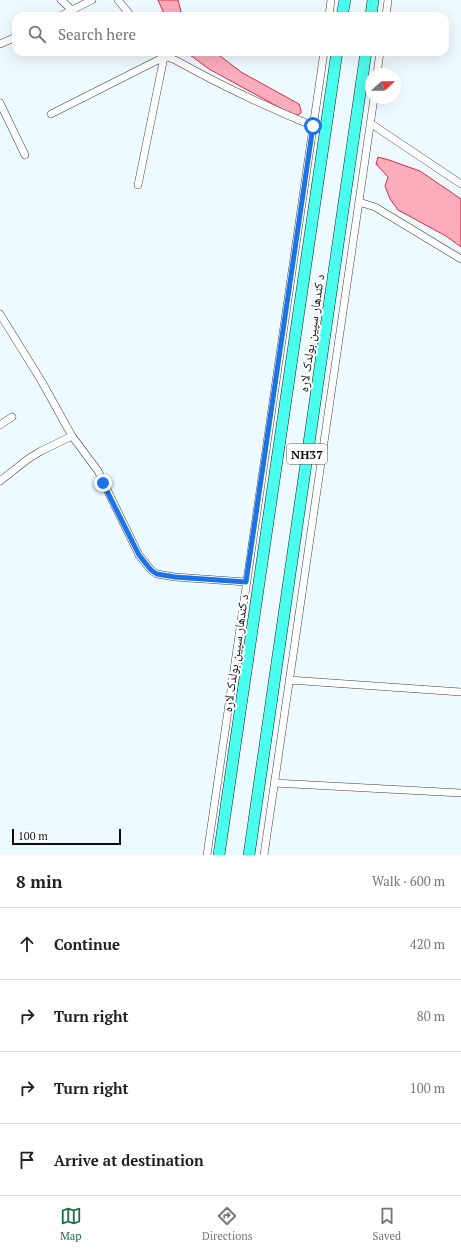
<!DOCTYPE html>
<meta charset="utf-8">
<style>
:root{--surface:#fff;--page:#f6f6f6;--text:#202124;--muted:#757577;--line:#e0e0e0;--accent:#1c6d3f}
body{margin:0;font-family:"PT Serif","Noto Naskh Arabic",serif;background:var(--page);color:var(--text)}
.compass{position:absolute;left:365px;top:68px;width:36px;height:36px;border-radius:50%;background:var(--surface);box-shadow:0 4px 16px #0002;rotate:69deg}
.scale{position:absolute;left:12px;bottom:10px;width:109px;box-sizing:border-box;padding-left:4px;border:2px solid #0d0d0d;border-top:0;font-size:11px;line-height:14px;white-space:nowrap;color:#0d0d0d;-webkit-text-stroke:3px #fff;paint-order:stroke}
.stop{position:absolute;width:12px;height:12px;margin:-9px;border:3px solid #1a73e8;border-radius:50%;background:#fff}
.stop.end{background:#1a73e8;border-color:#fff;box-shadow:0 1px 4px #0008}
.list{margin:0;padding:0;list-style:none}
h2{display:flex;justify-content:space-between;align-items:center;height:52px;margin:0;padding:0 16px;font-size:17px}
h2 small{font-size:13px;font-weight:400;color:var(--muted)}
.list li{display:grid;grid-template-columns:26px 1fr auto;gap:12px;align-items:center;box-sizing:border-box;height:72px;padding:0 16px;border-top:1px solid var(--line)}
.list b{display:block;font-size:15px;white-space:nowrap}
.list em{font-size:13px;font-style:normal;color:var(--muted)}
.icon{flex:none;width:22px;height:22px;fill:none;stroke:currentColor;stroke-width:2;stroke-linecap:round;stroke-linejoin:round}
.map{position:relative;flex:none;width:461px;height:855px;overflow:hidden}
.search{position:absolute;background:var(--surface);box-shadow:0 4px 16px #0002;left:12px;right:12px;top:12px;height:44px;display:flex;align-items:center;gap:10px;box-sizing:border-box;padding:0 14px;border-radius:12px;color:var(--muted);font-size:15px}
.sheet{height:340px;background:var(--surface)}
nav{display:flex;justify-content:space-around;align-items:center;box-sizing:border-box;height:56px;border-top:1px solid var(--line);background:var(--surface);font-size:11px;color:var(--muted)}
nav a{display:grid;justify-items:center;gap:2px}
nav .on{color:var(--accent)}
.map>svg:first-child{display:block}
</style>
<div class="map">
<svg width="461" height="855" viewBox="0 0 461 855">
<rect width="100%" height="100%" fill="#edfaff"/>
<path fill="#fcacba" stroke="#db2b45" d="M158 0H178L182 16H165Z
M186 52H215L241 72 299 104 301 110V113L298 115H293L209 69Z
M378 157 389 160 420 171 461 199V247L446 236 398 210 390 199 385 186 388 177 376 164Z"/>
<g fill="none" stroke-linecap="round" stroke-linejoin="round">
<defs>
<path id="minor" d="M61 0 72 10
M118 0 131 16
M60 16 92 0
M329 16 331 0
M386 16 388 0
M0 44 16 37
M160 52C166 59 171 57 179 62 222 86 267 107 313 126
M377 74 380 52
M0 103 25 155
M51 114 164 57
M370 123 461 184
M138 185 164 57
M359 202 375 207 461 259
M0 314 42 382 72 436 98 471 139 555 151 570 157 574 175 577 246 582
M0 425 12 417
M0 481 28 459 41 451 72 436
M289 680 461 692
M274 783 461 793
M207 855 324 52
M264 855 374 98"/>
<path id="highway" d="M342 16 345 0
M371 16 373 0
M219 855 337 52
M249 855 366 52"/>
</defs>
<use href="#minor" stroke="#404040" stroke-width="8"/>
<use href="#highway" stroke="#1e1e1e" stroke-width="12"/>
<use href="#minor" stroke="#fff" stroke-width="7"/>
<use href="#highway" stroke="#4bffef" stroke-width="11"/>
</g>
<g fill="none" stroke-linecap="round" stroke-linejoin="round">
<path stroke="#1a73e8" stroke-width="5" d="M103 483 139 555 151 570 157 574 175 577 246 582 313 126"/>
</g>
<g text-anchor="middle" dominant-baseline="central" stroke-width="4" stroke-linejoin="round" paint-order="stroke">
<rect fill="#fff" stroke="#565656" stroke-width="1" x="287" y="444" width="40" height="20" rx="3"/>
<g font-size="12" font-weight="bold" fill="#0d0d0d">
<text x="307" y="454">NH37</text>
</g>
<g font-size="13" fill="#0d0d0d" stroke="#fff">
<text transform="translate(311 333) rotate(-82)">د کندهار سپین بولدک لاره</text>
<text transform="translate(235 653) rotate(-82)">د کندهار سپین بولدک لاره</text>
</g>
</g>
</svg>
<svg class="compass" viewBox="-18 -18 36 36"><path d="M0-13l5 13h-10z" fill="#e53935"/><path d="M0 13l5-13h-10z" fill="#757577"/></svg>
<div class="scale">100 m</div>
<div class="stop" style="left:313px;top:126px"></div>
<div class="stop end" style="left:103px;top:483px"></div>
<div class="search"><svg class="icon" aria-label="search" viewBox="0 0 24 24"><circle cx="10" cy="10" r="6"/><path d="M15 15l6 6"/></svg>Search here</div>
</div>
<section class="sheet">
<h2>8 min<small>Walk · 600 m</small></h2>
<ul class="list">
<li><svg class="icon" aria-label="ahead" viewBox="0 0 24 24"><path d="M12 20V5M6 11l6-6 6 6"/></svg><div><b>Continue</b></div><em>420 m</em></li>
<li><svg class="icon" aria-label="right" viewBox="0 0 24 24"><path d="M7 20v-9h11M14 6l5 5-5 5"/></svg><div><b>Turn right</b></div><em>80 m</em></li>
<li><svg class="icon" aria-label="right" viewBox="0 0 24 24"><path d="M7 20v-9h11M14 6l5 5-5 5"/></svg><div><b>Turn right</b></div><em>100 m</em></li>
<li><svg class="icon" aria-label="arrive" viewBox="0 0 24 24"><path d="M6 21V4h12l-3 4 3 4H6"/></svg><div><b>Arrive at destination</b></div></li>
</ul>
</section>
<nav>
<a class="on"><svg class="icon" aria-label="map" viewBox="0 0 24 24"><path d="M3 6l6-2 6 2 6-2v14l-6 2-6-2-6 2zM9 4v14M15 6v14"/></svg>Map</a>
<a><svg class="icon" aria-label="directions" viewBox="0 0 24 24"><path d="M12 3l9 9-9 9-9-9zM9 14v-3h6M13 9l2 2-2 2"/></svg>Directions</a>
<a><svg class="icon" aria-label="saved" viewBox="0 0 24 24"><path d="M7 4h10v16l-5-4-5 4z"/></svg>Saved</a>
</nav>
